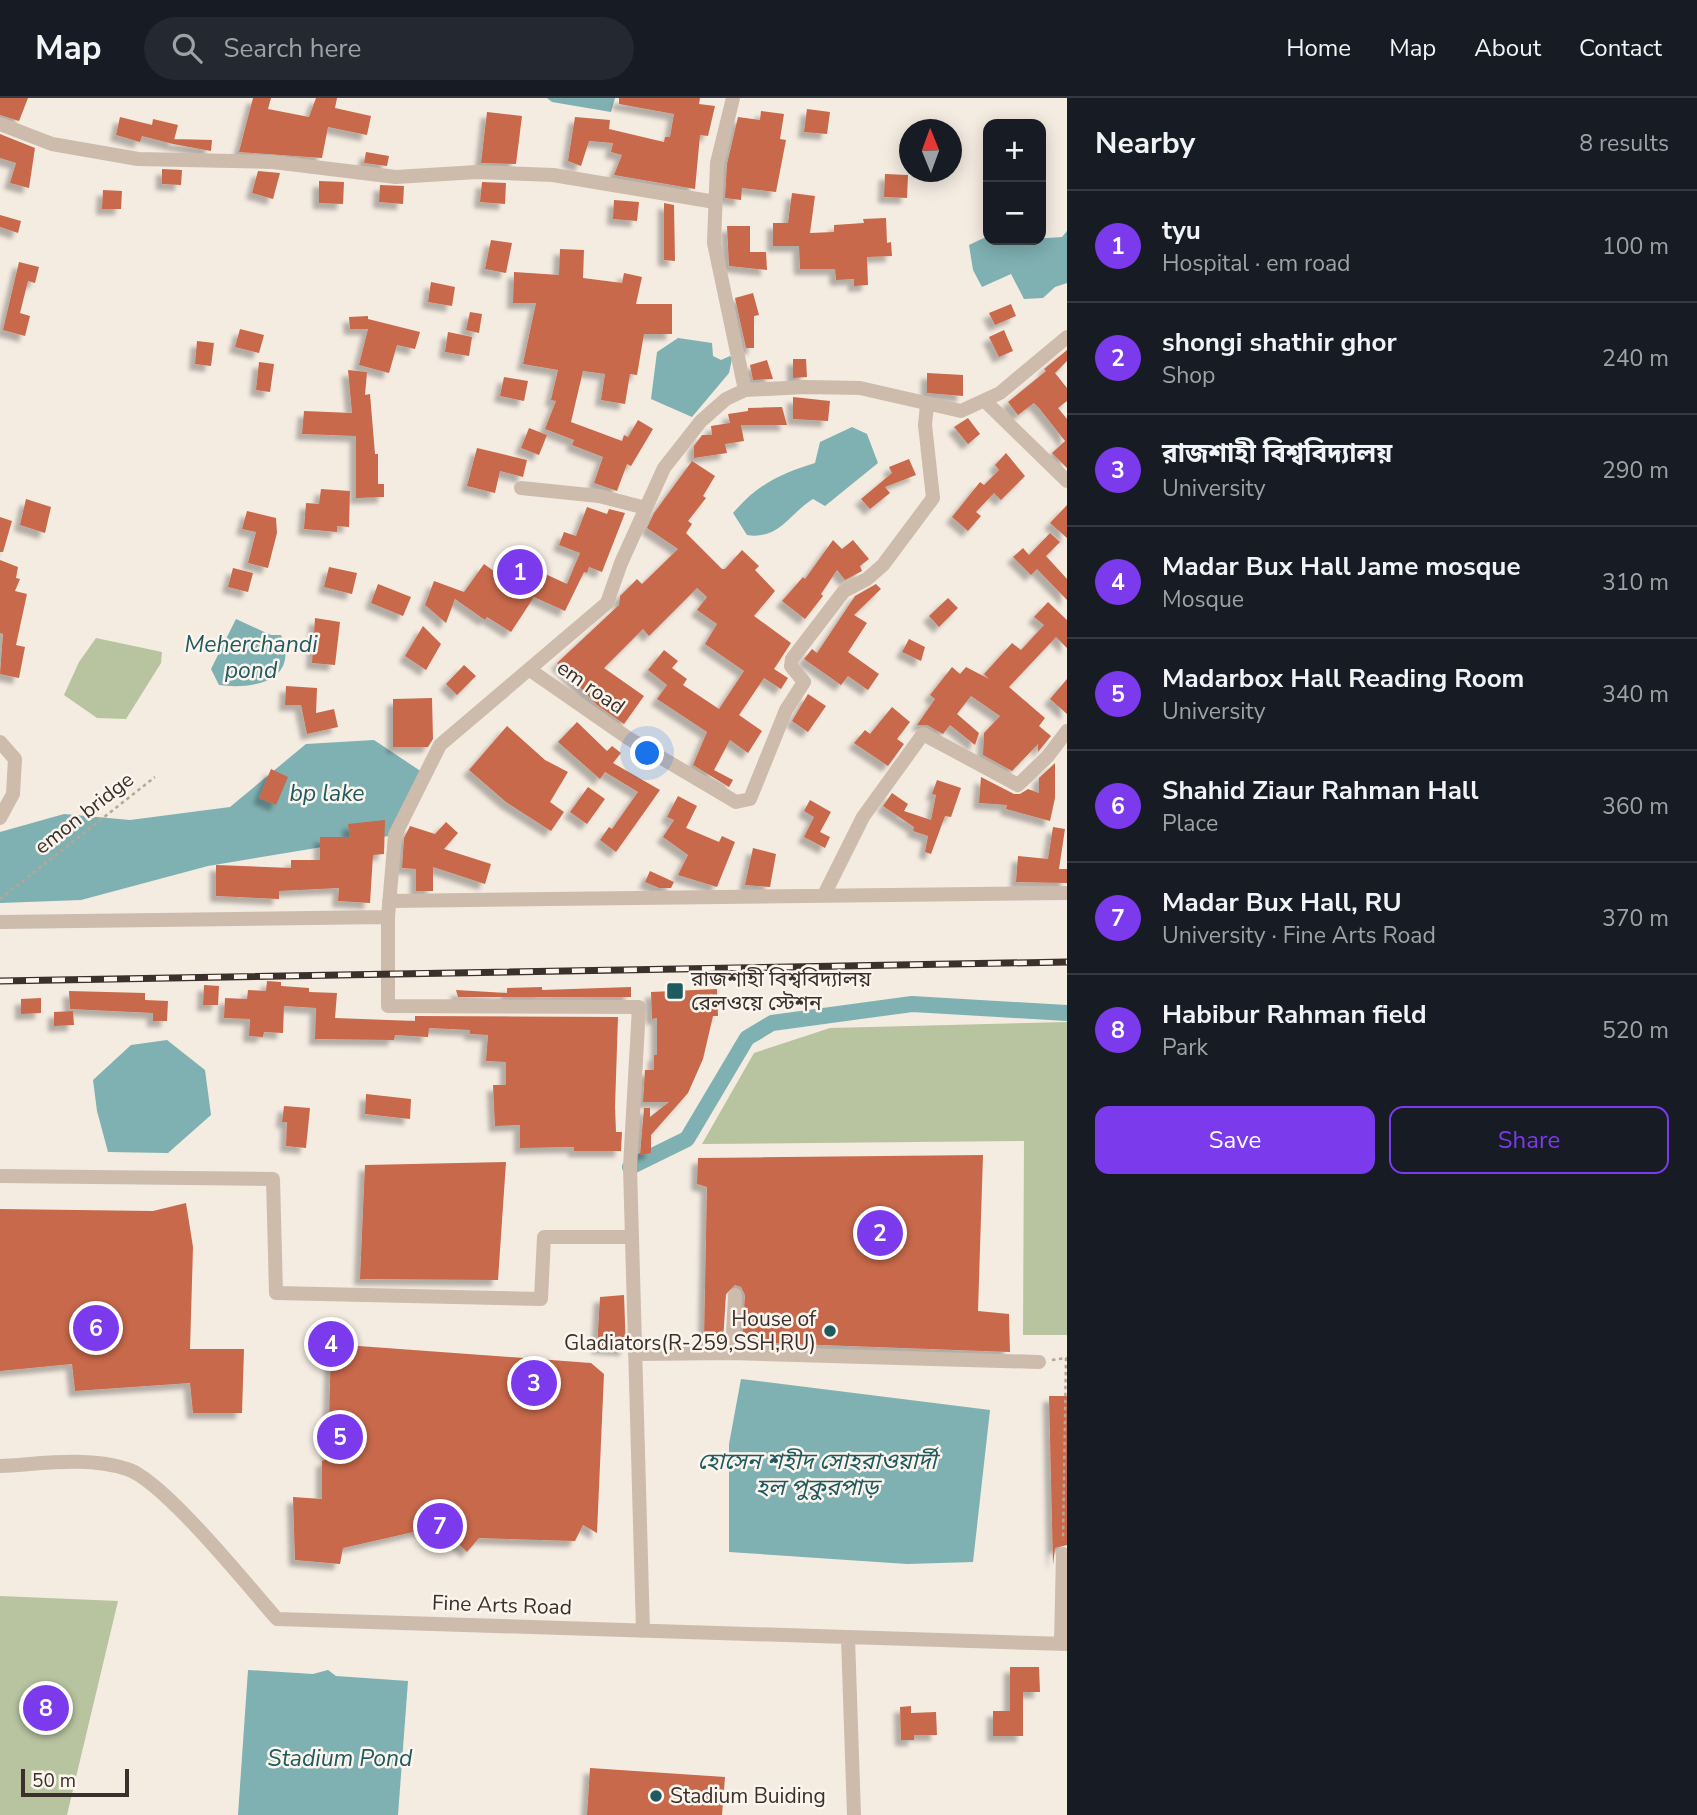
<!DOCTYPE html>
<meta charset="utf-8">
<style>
:root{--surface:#171b24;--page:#242831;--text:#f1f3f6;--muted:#9ea1a6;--line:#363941;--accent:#7c3aed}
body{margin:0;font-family:"Nunito Sans","Noto Sans Bengali",sans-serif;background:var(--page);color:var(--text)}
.controls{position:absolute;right:21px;top:21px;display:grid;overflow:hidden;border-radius:14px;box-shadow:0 4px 18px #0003}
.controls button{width:63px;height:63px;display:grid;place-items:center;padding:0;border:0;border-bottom:2px solid var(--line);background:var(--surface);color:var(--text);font:35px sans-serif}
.compass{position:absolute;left:899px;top:21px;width:63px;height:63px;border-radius:50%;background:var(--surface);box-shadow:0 4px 18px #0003;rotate:359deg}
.scale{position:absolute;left:21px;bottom:18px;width:108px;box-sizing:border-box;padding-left:7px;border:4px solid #3b302b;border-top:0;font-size:19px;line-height:24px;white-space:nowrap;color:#3b302b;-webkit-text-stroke:5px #fbf5ee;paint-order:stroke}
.you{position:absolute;left:648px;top:656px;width:24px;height:24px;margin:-18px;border:5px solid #fff;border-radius:50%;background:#1a73e8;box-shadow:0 0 0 10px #1a73e833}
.badge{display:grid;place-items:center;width:46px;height:46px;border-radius:50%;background:var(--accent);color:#fff;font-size:23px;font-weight:700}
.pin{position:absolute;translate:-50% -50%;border:4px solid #fff;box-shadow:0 2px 7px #0006}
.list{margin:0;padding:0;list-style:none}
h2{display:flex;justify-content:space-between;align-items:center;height:91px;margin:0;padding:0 28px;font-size:30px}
h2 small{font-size:23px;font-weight:400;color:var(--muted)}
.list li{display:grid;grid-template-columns:46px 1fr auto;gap:21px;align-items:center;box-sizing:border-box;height:112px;padding:0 28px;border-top:2px solid var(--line)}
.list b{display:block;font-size:26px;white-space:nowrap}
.list p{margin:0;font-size:23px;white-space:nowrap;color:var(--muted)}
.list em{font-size:23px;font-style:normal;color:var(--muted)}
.actions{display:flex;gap:14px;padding:21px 28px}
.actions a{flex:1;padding:16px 0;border:2px solid var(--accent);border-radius:14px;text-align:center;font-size:24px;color:var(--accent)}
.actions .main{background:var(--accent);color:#fff}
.icon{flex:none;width:38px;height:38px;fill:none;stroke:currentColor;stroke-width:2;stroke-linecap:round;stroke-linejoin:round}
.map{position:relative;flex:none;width:1067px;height:1717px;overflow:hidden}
header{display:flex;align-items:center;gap:42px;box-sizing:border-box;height:98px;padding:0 35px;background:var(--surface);border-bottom:2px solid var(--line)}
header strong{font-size:33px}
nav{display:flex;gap:38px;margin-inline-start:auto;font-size:24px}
.search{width:490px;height:63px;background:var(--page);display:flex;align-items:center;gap:18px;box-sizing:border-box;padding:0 24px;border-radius:38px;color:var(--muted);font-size:26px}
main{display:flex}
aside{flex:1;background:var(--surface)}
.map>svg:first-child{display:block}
</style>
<header>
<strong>Map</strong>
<div class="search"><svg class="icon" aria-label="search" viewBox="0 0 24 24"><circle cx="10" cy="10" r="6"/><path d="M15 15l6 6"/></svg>Search here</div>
<nav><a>Home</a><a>Map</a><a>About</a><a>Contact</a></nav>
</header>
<main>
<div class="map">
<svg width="1067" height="1717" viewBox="0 0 1067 1717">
<defs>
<filter id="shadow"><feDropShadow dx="-6" dy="6" stdDeviation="2" flood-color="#0004"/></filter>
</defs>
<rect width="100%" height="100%" fill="#f4ebe1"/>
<path fill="#b8c4a0" d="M96 540 162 554 161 565 126 621 97 620 64 597 79 564Z
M1067 924V1237H1023L1024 1043 702 1046 754 955 830 930Z
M0 1498 118 1503 67 1717H0Z"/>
<path fill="#7fb0b2" d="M547 0H615L611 14 552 4Z
M1067 133V185L1055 189 1043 200 1024 201 1011 176 982 189 973 172 969 147 988 138V142L996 147H1011L1017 142 1062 139Z
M678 240 712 245 713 258 721 262 730 258 732 261 729 275 692 319 651 301 657 254Z
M852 329 867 336 878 365 825 408 813 401C789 416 779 442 747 437L733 415C758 386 780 376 815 365L820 344Z
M236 521 271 537H281C300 582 254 592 219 587L211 571Z
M374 642 425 676 395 737 208 768 81 802 0 805V734L64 716 130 722 230 709 306 646Z
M167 942 205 972 211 1017 168 1055 108 1054 97 1013 93 982 131 947Z
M741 1281 990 1312 973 1464 907 1466 729 1454V1346Z
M248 1572 313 1576 328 1572 336 1578 408 1583 398 1717H238Z"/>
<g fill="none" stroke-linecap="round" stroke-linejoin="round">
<path stroke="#7fb0b2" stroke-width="16" d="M630 1069 687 1041 747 940 772 925 912 906 1067 915"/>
</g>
<path fill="#c8694b" filter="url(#shadow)" d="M0 0H28L19 23 0 17Z
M253 0H271L268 11 309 19 316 0H337L335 10 371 18 367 37 328 29 322 60 239 54Z
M619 0H700L699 6 715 8 708 38 700 37 695 91 614 77 622 57 611 54 613 45 589 43 581 68 568 63 575 19 610 22 609 31 664 44 665 39H670L674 16 619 6Z
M807 11 830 14 827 36 804 34Z
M761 13 784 16 780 41 786 42 776 94 742 90 741 102 725 100 727 66 738 19 760 22Z
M487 14 522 18 516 66 481 65Z
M120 19 152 27 153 21 178 27 173 46 142 38 140 44 116 37Z
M0 36 35 50 29 90 10 85 16 65 0 60Z
M174 41 212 42 211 53 173 46Z
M366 54 389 58 387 68 364 65Z
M162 71 182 72 181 87 162 86Z
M258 73 280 75 273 101 252 95Z
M885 76 908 77 907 100 884 99Z
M319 83 344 84 343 106 319 105Z
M482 84 506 85 505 106 480 104Z
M380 87 404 88 403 106 379 104Z
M103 92 122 93 121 111H102Z
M792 95 815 98 810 135 834 134V127L864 125 863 121 886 120 887 145 891 144 892 158 867 159 868 187 854 188V181L836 182 835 171H800L799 148H773V125H788Z
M614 102 639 104 637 123 613 121Z
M664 105 674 107 675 163 664 162Z
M0 117 21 123 18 135 0 129Z
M727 128H750V154H766L767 172 729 168Z
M491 142 512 145 506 175 485 171Z
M560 151 584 152 583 180 622 185 624 175 642 179 636 206H672V236H644L637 277 630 276 625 306 601 302 605 276 583 273 571 324 622 343 624 337 628 339 638 322 653 331 631 368 627 366 617 393 594 385 603 359 572 347 574 342 545 331 556 303 551 302 558 272 523 266 536 205H513L514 174 559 177Z
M19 164 39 169 35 185 28 183 20 215 30 218 25 238 3 232Z
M431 184 455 189 452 208 428 204Z
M753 195 759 217 754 218V250H746L735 200Z
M1011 206 1016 218 995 227 989 215Z
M470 214 482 216 479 235 466 232Z
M368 218V221L420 234 415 251 397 247 389 275 359 267 368 231H350L349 219Z
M240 231 264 237 259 255 235 249Z
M1004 232 1013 253 999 259 989 239Z
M448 234 472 239 469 258 445 254Z
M197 243 214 245 211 268 195 266Z
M1067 252V263L1055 275 1067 290V303L1058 310 1067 321V370L1052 355 1065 343 1039 310 1034 305 1018 317 1008 304 1046 273 1044 271Z
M793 261H806L807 279 793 280Z
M767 262 773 281 753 282 750 267Z
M259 264 274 266 270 294 256 292Z
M348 272 367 274 365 297 370 296 375 356H378V386H384V399L356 400V338L302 336 304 313 352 315Z
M927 275 963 277V298L927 295Z
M504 279 528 283 524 303 500 298Z
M793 299 830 303 828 323 793 321Z
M782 309 787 327H741L744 343 725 346 727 355 694 360V348L702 337H712L711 328 730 325 728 316 748 313V310Z
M968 320 980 336 968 346 954 329Z
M529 330 547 337 539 357 521 350Z
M477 350 527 362 523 379 500 373 495 395 467 388Z
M1006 355 1025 378 1001 402 994 395 976 414 981 418 968 433 952 419 980 384 984 387 999 372 995 367Z
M909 361 916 377 885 389 890 395 870 411 861 401 892 375 889 369Z
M692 363 715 378 703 398 706 400 688 423 692 426 686 435 722 471H725L742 452 759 468 755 472 775 493 754 518 791 545 774 571 788 580 781 591 764 580 739 617 762 633 748 655 730 642 714 672 733 682 729 689 693 667 707 634 657 601 667 587 648 572 664 552 678 563 672 570 687 581 683 587 719 611 744 573 705 546 717 526 697 512 707 499 697 490 649 538 643 531 604 570 644 598 624 626 597 607 557 565 619 507 620 498 637 481 642 486 678 451 647 430 654 415Z
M321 391 350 393 349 429 337 428V434L304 431 306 405 319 406Z
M26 401 51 409 45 435 20 427Z
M1067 407V440L1050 425Z
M587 409 607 416 609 411 625 415 602 474 589 469 587 475 584 474 565 513 534 499 511 534 487 519 485 522 455 501 446 525 425 507 434 483 464 494 484 466 505 481 521 456 543 470 541 474 567 486 580 455 559 447 564 434 576 438Z
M247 413 276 420 277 435 268 470 248 465 256 434 242 431Z
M0 419 12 423 3 454H0Z
M1050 435 1060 444 1046 458 1067 481V502L1037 471 1031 477 1013 459 1023 450 1029 457Z
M833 442 842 451 853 442 869 461 860 468 862 473 845 482 837 472 821 496 823 498 805 521 782 503 803 479 805 481Z
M0 462 18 469 16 480 20 481 15 493 27 496 16 547 25 549 19 580 0 576 3 536 0 535Z
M329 469 357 475 352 496 324 489Z
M233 470 253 475 248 494 228 489Z
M378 486 411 499 403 518 371 505Z
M876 486 881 491 854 517 867 525 848 554 879 576 868 592 848 578 841 587 804 561 812 551 817 555 855 498Z
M948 500 958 510 939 529 929 518Z
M1048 504 1067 522V550L1056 539 1009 589 1045 620 1039 628 1051 638 1038 654V646L1012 673 983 657 984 635 1000 618 971 598 957 616 979 635 975 647 950 627 943 636 927 627H917L935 601 930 597 952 569 960 576 966 569 989 581 984 576 1012 545 1021 552 1044 527 1034 519Z
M315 520 340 524 335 567 312 565Z
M423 528 441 546 426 572 405 558Z
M909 541 925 549 921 563 902 554Z
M464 567 476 578 457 597 446 586Z
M1067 581V616L1050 601Z
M286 588 317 590 316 615 334 611 338 629 307 636 301 607H285Z
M808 596 826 608 808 634 792 623Z
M432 600 433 641 428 649H393V601Z
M892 609 910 624 897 641 904 646 888 668 854 645 865 632 870 636Z
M577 624 607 653 612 648 621 655 613 665 660 692 616 754 600 742 609 729 612 731 638 694 605 674 600 681 558 644Z
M507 628 545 662 568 674 550 704 564 714 551 733 506 704 469 672Z
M1055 665V700L1050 723 1006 711 1007 707 979 705 981 679 1014 696H1020L1028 691 1039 695V680Z
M271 671 288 679 276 707 259 700Z
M937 682 961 690 951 719 945 718 931 756 925 754 928 738 913 733 914 729 883 708 892 695 908 706 904 713 931 722 936 697 932 696Z
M588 689 605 701 587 726 570 714Z
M678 698 697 708 686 730 719 744 722 738 735 744 717 789 678 777 688 757 663 739 674 722 667 719Z
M810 702 831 714 820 734 830 739 825 750 804 739 814 719 804 713Z
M385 722 384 756 373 757 370 805 338 803 339 790 279 793V801L216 798V767L291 770V762H320V739H350L348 726Z
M446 724 458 735 444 751 491 766 485 786 433 769V793H416V771L402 770 404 740 410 728 435 736Z
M1053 729 1065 731 1059 771H1067V785L1016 784 1018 758 1048 761Z
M753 750 776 756 770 789 745 787Z
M650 773 674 784 671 790H659L645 784Z
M267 883 281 884V888L309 890V894L337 895 335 920 415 923V918L618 919 615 1009 616 1034H622L621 1053H574V1049L520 1050V1027L495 1028 493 987H506V964L486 963 488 937 470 936V932L429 930 428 939 395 937 394 942 315 941 316 910 284 908 283 935 264 934 263 939 249 938 250 921 224 920 225 900 247 901 248 892 266 893Z
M204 887 219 888 218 907H203Z
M542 889V892L631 889V899H458L456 892 507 895V890Z
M717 891 718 918H713L703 961 688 995 651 1037V1055L640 1057 644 1010H650V1019L669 1004H643L645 972H654V957H657V920L652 921 651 894Z
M69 893 145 895V902L168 903 167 923H153V915L70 911Z
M41 900V915L21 916V901Z
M73 913 74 927 54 928V914Z
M366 996 411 1001 410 1021 365 1016Z
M284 1008 310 1010 306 1050 286 1048 287 1024H282Z
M983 1057 978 1213 1009 1216 1010 1254 742 1244 745 1197 741 1189 735 1187 726 1196 723 1243 704 1242 707 1089 697 1086 698 1060Z
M506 1064 498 1182 360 1181 365 1067Z
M186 1105 193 1149 190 1251H244L242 1315H193L190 1285 75 1293 72 1266 0 1273V1111L153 1113Z
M624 1197 626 1252 597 1250 600 1199Z
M331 1246 591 1265 604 1276 597 1435 583 1427 575 1443 479 1440 467 1454 440 1428 343 1450 340 1466 295 1462 293 1399 322 1401V1363L328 1361Z
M1049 1298H1067V1447L1055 1450 1053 1467Z
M1010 1569H1039L1040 1594H1023V1638H993V1613H1010Z
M911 1608V1615L936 1614 937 1637H914V1642H901L900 1609Z
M590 1670 725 1679 722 1717H587Z"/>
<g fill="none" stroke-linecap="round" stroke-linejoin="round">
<path stroke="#b9a596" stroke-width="2.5" stroke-dasharray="3.5 3.5" stroke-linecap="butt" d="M0 801 155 679
M1052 1262 1066 1260 1063 1442"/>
<path stroke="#cdbbac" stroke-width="14" d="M733 0 717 65 714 145 745 292
M0 26 52 46 138 61 273 64 396 79 477 74 553 77 715 104
M985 303 1067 383
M521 390 599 398 646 410
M530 572 628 640 736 704 750 701 786 612 804 584 791 568 792 561 844 493 867 481 883 467 933 400 925 327 927 307
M0 644 15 661 13 696 0 720
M825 795 863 719 923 636 1018 687 1048 658 1067 633
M389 803 1067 795
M0 824 388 819
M0 1078 273 1081 276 1195 541 1201 544 1139H632
M732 1255 1039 1264
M635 1256 732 1255 735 1197
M0 1368C41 1366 87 1358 127 1371 163 1382 248 1488 277 1521L1067 1546
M643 1533 630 1069 639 909 388 908V819L395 737 440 647 607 505 621 465 664 370 701 323 726 301 745 292 806 289 860 290 961 313 1000 295 1067 239
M848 1540 854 1717
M1061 1546 1063 1456"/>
<defs>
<path id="rail" d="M0 883 1067 864"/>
</defs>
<use href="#rail" stroke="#3b302b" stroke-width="7"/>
<use href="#rail" stroke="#fbf5ee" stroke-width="4.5" stroke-dasharray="13" stroke-linecap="butt"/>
</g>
<g fill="#1f5a5e" stroke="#fbf5ee" stroke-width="2.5">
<rect x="666" y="884" width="18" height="18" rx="3.5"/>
<circle cx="830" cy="1233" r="7"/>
<circle cx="656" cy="1698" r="7"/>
</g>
<g text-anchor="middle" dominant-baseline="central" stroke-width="5" stroke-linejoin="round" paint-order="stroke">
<g font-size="21" fill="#3b302b" stroke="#fbf5ee">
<text transform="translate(591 589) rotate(35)">em road</text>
<text transform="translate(84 715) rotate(-38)">emon bridge</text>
<text transform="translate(502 1507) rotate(2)">Fine Arts Road</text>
</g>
<g font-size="21" fill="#3b302b" stroke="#fbf5ee" text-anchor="start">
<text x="691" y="881">রাজশাহী বিশ্ববিদ্যালয়<tspan x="691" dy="24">রেলওয়ে স্টেশন</tspan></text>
<text x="816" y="1221" text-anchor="end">House of<tspan x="816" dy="24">Gladiators(R-259,SSH,RU)</tspan></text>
<text x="670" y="1698">Stadium Buiding</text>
</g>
<g font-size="23" font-style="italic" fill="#1f5a5e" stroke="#fbf5ee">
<text x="251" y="546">Meherchandi<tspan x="251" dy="26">pond</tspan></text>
<text x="327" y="695">bp lake</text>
<text x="817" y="1363">হোসেন শহীদ সোহরাওয়ার্দী<tspan x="817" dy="26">হল পুকুরপাড়</tspan></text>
<text x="340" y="1660">Stadium Pond</text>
</g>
</g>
</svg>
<div class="controls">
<button>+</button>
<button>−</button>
</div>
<svg class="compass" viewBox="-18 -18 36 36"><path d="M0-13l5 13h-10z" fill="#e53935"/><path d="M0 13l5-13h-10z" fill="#9ea1a6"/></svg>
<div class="scale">50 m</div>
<div class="you"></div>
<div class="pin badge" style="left:520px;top:474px">1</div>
<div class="pin badge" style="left:880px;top:1135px">2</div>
<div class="pin badge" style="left:534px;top:1285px">3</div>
<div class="pin badge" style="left:331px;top:1246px">4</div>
<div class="pin badge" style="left:340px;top:1339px">5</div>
<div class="pin badge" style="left:96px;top:1230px">6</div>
<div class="pin badge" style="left:440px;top:1428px">7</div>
<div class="pin badge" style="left:46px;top:1610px">8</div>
</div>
<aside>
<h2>Nearby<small>8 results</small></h2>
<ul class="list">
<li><span class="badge">1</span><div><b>tyu</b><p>Hospital · em road</p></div><em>100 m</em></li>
<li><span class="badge">2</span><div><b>shongi shathir ghor</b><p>Shop</p></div><em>240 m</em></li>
<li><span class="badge">3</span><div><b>রাজশাহী বিশ্ববিদ্যালয়</b><p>University</p></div><em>290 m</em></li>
<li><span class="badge">4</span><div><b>Madar Bux Hall Jame mosque</b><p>Mosque</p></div><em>310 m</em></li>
<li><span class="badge">5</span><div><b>Madarbox Hall Reading Room</b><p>University</p></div><em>340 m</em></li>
<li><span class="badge">6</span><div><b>Shahid Ziaur Rahman Hall</b><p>Place</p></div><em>360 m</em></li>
<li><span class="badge">7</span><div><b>Madar Bux Hall, RU</b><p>University · Fine Arts Road</p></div><em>370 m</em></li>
<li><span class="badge">8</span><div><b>Habibur Rahman field</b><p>Park</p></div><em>520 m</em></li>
</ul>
<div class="actions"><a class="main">Save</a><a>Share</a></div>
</aside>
</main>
